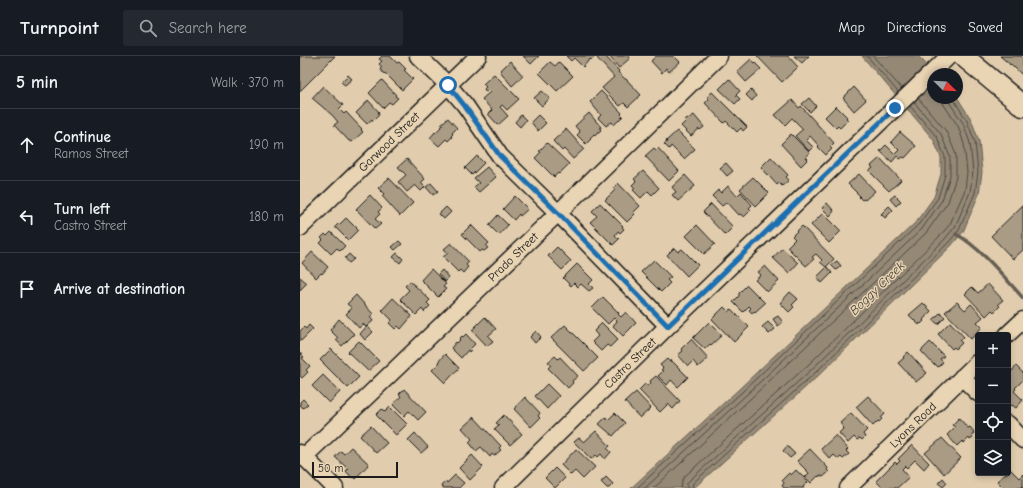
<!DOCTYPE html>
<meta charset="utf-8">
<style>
:root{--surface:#171b24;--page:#242831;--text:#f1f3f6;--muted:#9ea1a6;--line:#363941}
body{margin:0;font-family:"Comic Neue",sans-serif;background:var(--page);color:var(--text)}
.controls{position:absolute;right:12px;bottom:12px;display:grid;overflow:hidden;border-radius:4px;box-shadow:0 2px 6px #0003}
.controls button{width:36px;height:36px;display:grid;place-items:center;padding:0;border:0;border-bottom:1px solid var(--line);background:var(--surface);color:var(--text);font:20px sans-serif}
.compass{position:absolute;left:627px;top:12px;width:36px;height:36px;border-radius:50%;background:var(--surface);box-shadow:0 2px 6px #0003;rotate:114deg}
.scale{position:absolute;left:12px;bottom:10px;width:86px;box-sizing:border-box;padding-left:4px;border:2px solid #1c1c1c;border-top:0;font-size:11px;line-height:14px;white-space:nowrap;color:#1c1c1c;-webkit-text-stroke:3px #e9d4b3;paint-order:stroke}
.stop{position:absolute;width:12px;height:12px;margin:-9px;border:3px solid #1f6fb2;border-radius:50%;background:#fff}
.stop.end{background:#1f6fb2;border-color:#fff;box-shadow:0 1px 4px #0008}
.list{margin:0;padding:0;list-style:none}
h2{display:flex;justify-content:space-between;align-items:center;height:52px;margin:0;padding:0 16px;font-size:17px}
h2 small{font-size:13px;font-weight:400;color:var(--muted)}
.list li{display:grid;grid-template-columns:26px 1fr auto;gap:12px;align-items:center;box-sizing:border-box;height:72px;padding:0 16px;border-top:1px solid var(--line)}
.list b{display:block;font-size:15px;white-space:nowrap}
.list p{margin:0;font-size:13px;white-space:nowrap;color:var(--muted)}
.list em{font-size:13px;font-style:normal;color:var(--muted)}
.icon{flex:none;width:22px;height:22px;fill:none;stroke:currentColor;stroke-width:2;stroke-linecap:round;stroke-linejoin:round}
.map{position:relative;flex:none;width:723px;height:432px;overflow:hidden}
header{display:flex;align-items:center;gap:24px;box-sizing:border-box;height:56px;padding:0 20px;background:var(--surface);border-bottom:1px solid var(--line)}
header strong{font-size:19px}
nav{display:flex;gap:22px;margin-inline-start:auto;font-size:14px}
.search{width:280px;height:36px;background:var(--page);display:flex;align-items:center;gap:10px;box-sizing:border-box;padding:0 14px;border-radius:4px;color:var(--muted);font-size:15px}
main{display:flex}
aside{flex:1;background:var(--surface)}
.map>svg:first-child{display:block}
</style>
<header>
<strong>Turnpoint</strong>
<div class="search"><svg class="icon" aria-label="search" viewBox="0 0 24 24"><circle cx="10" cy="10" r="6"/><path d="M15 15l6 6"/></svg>Search here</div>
<nav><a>Map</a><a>Directions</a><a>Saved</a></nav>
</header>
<main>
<aside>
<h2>5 min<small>Walk · 370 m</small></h2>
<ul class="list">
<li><svg class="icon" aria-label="ahead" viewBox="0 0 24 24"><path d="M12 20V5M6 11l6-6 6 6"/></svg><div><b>Continue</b><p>Ramos Street</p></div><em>190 m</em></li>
<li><svg class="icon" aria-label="left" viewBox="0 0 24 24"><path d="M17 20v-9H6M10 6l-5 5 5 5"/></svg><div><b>Turn left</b><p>Castro Street</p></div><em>180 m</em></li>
<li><svg class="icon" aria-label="arrive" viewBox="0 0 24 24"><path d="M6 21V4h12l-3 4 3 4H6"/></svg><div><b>Arrive at destination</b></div></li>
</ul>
</aside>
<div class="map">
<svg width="723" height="432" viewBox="0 0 723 432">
<rect width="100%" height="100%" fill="#e1cdad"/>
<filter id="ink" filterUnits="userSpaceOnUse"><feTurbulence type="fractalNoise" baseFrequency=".025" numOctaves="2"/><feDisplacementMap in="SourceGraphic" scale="8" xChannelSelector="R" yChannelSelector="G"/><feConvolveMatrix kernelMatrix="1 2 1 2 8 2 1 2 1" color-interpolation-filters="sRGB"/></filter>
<g filter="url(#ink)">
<path fill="#958976" stroke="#655d52" d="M562 0H618L636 18H633V42H657V41L671 63 679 85 682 116 679 138 663 176 651 190 518 320 394 432H331L439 333 616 166 634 141 641 118V101L633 83Z"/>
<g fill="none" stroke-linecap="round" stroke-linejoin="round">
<path stroke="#4c4840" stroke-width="1" d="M567 0 598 36
M573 0 602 33
M337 432 442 336 619 168 638 142 645 119V101L637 81 610 50
M345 432 445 340 622 173 642 144 650 120V101L641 78 614 46
M354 432 449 344 626 177 648 146 656 121V100L655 96 646 75 618 42
M381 432 382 425 385 420 508 309 640 180 650 168 665 134 667 116 664 88 658 70 644 49 642 42
M387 432V427L390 424 512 313 644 184 655 171 670 136 673 116 670 87 663 67 649 46 648 42
M392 432 393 427 515 317 648 187 659 174 675 137 678 116 675 86 667 65 653 42"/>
<path stroke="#655d52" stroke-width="3.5" d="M656 178C680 191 705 222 723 242"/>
</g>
<path fill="#aa9b85" stroke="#1c1c1c" d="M0 0H35L0 35Z
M82 0H90L97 7 99 6 106 13 104 14 113 23 102 34 85 17 84 18 80 13 82 11 79 8 82 5 79 3Z
M223 0H239L231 8Z
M266 0H296L291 4 290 3 283 11 274 2 271 5Z
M299 0H305L319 15 318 16 325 23H326L341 39 328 51 324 47 320 50 302 32 314 21 297 2Z
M309 0H329L330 2 319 12Z
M356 0H374L380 6 369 16 366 12 362 17 351 5Z
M457 0H488L498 11 482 26Z
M494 0H509L502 7Z
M700 0H721L723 2V17L721 18 711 8 710 9 706 4V5Z
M451 3 461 13 446 26 437 16Z
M210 5 223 20 212 30 200 15Z
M250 6 255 10 259 6 273 20 257 35 239 17Z
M194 18 219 43 207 54 202 49 200 51 208 60 198 69 188 58 192 54 182 43 190 36 188 34 186 36 184 33 186 31 183 28Z
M48 19 52 23 45 29 41 26Z
M429 23 440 35 436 39 440 43 435 48 419 33Z
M82 24 96 39 95 40 98 42 92 48 89 46 83 52 69 37Z
M23 30 43 49 39 53 44 58 46 56 62 73 61 74 63 76 52 86 50 85H49L34 69 38 66 32 59 12 42Z
M554 31 566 44 554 55 543 42Z
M451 34 456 40 452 45 446 39Z
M242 35 250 42 242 50 234 42Z
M301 35 322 57 321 58 323 60 314 69 312 66 310 67 306 70 298 62 301 59 290 46Z
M412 36 447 71 443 75 441 72 437 76 426 65 424 67 405 47 409 43 407 41Z
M509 42 516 50 510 56 502 48Z
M68 44 79 56 78 57 79 59 73 65 72 63 67 68 56 57 66 47Z
M492 44 499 52 501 50 534 87 530 91 532 93 526 99 518 91 519 90 510 80 506 84 513 91 509 95 495 80 503 73 492 62 485 69 475 59Z
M536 50 547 61 546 62 548 64 540 72 538 70 536 72 525 61Z
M289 57 301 71 300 73 301 74 295 79 294 78 290 82 291 83 286 88 277 79 280 76 275 70Z
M221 59 226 64 220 71 215 66Z
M238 59 246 67 238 75 231 66Z
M394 59 404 71 400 74 399 73 391 80 381 70 386 65 385 64 386 63 388 62V63Z
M148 62 157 72 152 77 153 78 151 80 152 81 148 85 146 83 139 90 130 82 135 76V77L143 69 141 68Z
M266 73 284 93 273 103 264 93 262 95 253 85Z
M377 75 395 93 384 103 371 90 369 93 364 88 367 86 366 85Z
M600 76 616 90 605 102 603 101 600 103 597 100 592 106 580 95 586 89 595 98 599 94 591 86Z
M491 78 510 97 506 101 508 103 501 110 481 88Z
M247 87 269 108 259 118 258 117 254 121 235 102 241 96 239 95Z
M354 92 356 94 358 92 379 115 369 125 345 100Z
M177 100 184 107 172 119 165 112Z
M471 101 488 119 486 121 489 124 482 130 479 127 477 129 461 111Z
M580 102 601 124 589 135 569 115 573 112 571 110Z
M107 103 125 123 121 127 125 131 121 135 115 129 107 136 98 126 106 119 98 111Z
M426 107 433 115 427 120 420 112Z
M187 111 196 121 179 136 174 131 179 127 174 122Z
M343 115 359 132 352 139 348 135 341 142 333 134 335 132 332 129 336 125 334 123Z
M559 118 575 135 565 144 564 143 562 144 559 141 560 140 548 128Z
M385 119 395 130 378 145 372 139 376 136 372 131Z
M453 121 469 137 456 150 440 133Z
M89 122 113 147 100 160 82 140 84 138 78 132Z
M131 127 138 135 133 139 126 131Z
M318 127 340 150 333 157 335 158 327 166 305 144 315 134 313 132Z
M428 130 437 140 441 136 452 149 449 152 451 154 444 161 440 158 439 159 427 146 422 150 412 140 418 134 421 137Z
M70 139 82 152 78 156 80 158 75 163 81 168 75 173 56 153Z
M595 139 601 145 596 150 590 143Z
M215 140 228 153 220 160 219 158 214 164 203 153Z
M300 147 323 170 322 171 324 173 320 177 318 175 315 179 319 183 313 189 290 166 297 160 292 155Z
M527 147 534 155 530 160 522 152Z
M411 148 433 171 425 179 403 156Z
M723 149V194L713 203 691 180Z
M589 150 593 154 585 162 581 158Z
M146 151 151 156 144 163 139 158Z
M523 157 541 175 529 187 511 169Z
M198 159 208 169 199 179 189 169Z
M46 162 54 170 55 169 57 171 56 172 58 174 48 184 35 171 39 167 40 168Z
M171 169 189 187 186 190 188 192 184 195 182 194 180 196 162 178Z
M397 169 415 188 404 198 386 180Z
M502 170 534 203 526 211 520 206 522 204 516 198 512 201 514 203 506 210 487 191 495 183 492 180Z
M31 176 45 190 40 195 37 192 31 198 20 187 23 184 21 182 25 178 27 180Z
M99 185 102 188 95 194 92 191Z
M151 187 169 206 166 209 168 211 163 217 160 214 158 216 143 201 148 197 144 193Z
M257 191 271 205 262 214 248 200Z
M374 192 378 196 382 193 398 209 387 220 367 199Z
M482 192 498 207 489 217 473 202Z
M12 196 28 211 22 218 21 217 16 222 2 207Z
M97 197 103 203 100 207 93 201Z
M49 198 54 203 49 207 45 202Z
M354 204 371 221 367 224 370 227 361 236 341 216Z
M537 205 541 210 536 214 531 209Z
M277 208 293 224 289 228 293 232 289 235 281 228 278 231 274 227 271 230 263 222Z
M465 210 479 225 467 236 455 224 461 219 458 216Z
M527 211 532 217 522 227 517 221Z
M131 213 146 228 143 231 146 233 138 241 121 224Z
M142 214 149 222 145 226 138 218Z
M0 221 7 227 0 234Z
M110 225 130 244 127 247 130 250 124 256 122 253 116 259 100 243 109 234 105 230Z
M688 228 703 244 698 248 700 250 694 256 692 254 686 260 665 238 672 231 678 237Z
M447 229 465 247 455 256 454 255 452 257 449 254 451 252 449 250 443 256 433 246 439 240V237Z
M490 236 498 243 492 249 494 251 489 256 480 247Z
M56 239 73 258 70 261 73 265 66 271 63 268 59 272 46 258 52 252 47 248Z
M303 241 319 257 318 258 321 261 326 256 336 267 323 280 313 270 317 265 314 262 308 268 292 252Z
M93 242 112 260 101 273 98 270 95 273 89 267 92 264 82 254Z
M657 246 665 254 671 248 683 261 677 266 682 271 671 283 645 256Z
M623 247 631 255 623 264 624 265 621 268 620 267 619 269 609 259Z
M424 251 429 256 431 253 449 271 434 286 412 263Z
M640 257 645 261 638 268 633 264Z
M478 260 483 266 478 270 473 263Z
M185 261 196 273 188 280 193 285 187 290 172 274Z
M39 263 54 278 42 290 36 284 38 282 30 274Z
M409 266 422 279 411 289 410 288 405 293 393 282Z
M468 266 475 273 469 278 462 271Z
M650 266 664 281 660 285 662 287 656 293 654 291 652 293 638 278Z
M302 267 318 283 310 291 307 289 301 295 292 286 298 280 294 275Z
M9 269 13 273 1 285 0 284V275L4 271 6 273Z
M265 269 298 302 284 315 251 282Z
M67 270 73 276 65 284 60 278Z
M236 275 241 281 235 287 230 281Z
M166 278 175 288 170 293 171 294 169 296 168 294 161 302 151 292 156 286 157 287 160 284 159 283 162 280 163 281Z
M391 283 408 302 398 311 393 305 388 310 378 299 383 295 381 293Z
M59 285 79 305 68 315 48 296Z
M630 286 644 300 640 303 643 306 638 311 635 308 634 309 621 295Z
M31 293 59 321 48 332 20 304Z
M608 296 627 317 616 326 598 307 604 302 603 301Z
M0 297 4 301 2 302 10 310 6 314 8 316 2 322 0 320Z
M145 298 159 312 145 327 132 314 139 307 138 306Z
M255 300 258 303 260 301 278 320 272 325 273 327 268 332 248 312 251 309 248 306Z
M367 303 370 306 371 304 388 321 378 331 371 324 367 329 358 320 363 315 361 314 363 312 360 309Z
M716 310 723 317V324L715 332 716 333 714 335 723 344 716 352 712 349 711 350 708 347V314L709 312 712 315Z
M23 319 40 336 29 347 12 330Z
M356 320 380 345 373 353 368 348 360 356 339 334 345 328 348 330 351 327 350 325Z
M247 328 259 340 247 353 235 340Z
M104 333 126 356 118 364 109 355 104 360 93 349 101 340 99 338Z
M336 336 351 352 340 362 325 346Z
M568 340 585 358 581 362 582 363 579 366 578 365 573 370 556 351Z
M225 341 240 357 238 360 240 362 231 371 214 353Z
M3 343 8 348 3 352 0 349V346Z
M90 351 107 368 96 379 76 359 82 353 85 356Z
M315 357 325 367 313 380 299 368 306 361 308 364Z
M551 357 567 374 563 378 565 381 562 384 560 382 557 384 554 381 548 387 539 377 544 372 540 367Z
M204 359 222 378 210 389 194 373 199 369 196 367Z
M174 361 201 390 199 392 201 394 194 400 192 398 190 401 181 391 176 395 169 386 172 383 162 372Z
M659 362 668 372 670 371 674 376 673 377 674 378 671 380 673 382 670 384 669 382 664 387 662 385 657 390 647 379 655 371 652 369Z
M71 370 87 387 76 397 60 380Z
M296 375 310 390 307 392 311 396 305 403 301 398 298 401 296 399 291 403 274 386 279 382 284 386Z
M115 377 128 391 121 397 108 384Z
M536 379 548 393 546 395 549 398 543 403 541 401 538 403 534 399 530 403 521 393Z
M642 382 661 402 644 418 625 397Z
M612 389 629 407 624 413 615 404 607 412 605 410 602 413 609 421 597 432H583L576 425 595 406 597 408 600 405 598 403Z
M487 390 495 398 490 402 483 395Z
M51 391 69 408 55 423 53 421 52 422 46 415 48 413 35 401 41 395 44 398Z
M276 393 295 411 283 423 275 415 271 419 261 409Z
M510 393 528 412 527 414 529 416 523 421 520 419 519 421 518 420 511 427 505 421 509 417 497 405Z
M172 399 183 411 170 424 159 412Z
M255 412 265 422 255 432 245 422Z
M710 413 719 422 723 418V430L721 432H704L697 425 706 417H708V415Z
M496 414 508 426 503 431 504 432H484L482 430 484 427 482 424 489 417 491 419Z
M155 419 164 427 159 432H142L141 430 146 425 147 427Z
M306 421 313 428 309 432H307L301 426Z
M643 422 647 427 643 431 638 427Z"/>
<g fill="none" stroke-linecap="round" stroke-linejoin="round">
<defs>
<path id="minor" d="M118 0 148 29 165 49 200 100 258 157 368 270
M0 172 178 0
M707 279 723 264
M662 321 678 337
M708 368 723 384
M0 397 35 432
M4 401 258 157 419 0
M203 432 368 270 649 0
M548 432 678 306"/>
<path id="major" d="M663 0 723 50"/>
</defs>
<use href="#minor" stroke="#1c1c1c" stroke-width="19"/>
<use href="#major" stroke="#1c1c1c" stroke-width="23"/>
<use href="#minor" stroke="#e9d4b3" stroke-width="16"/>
<use href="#major" stroke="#e9d4b3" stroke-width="20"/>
</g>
</g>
<g fill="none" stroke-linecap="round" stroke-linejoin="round" filter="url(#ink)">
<path stroke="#1f6fb2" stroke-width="5" d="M148 29 164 49 200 100 258 157 368 270 595 52"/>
</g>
<g text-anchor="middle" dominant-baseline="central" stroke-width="3" stroke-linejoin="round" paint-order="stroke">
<g font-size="12" fill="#1c1c1c" stroke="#e9d4b3">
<text transform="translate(89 86) rotate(-44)">Garwood Street</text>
<text transform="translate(213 201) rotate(-44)">Prado Street</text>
<text transform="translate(330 307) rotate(-44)">Castro Street</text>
<text transform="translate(613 369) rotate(-44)">Lyons Road</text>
</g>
<g font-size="13" font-style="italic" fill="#46423c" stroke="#e9d4b3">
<text transform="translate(577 232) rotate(-44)">Boggy Creek</text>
</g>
</g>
</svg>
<div class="controls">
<button>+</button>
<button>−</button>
<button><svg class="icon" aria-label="locate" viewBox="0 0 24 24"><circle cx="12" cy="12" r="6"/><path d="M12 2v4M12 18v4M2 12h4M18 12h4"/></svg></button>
<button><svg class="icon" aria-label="layers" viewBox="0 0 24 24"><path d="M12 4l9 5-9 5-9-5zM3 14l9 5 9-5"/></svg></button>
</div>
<svg class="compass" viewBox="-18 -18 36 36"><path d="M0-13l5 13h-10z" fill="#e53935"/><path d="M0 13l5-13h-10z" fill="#9ea1a6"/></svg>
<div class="scale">50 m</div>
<div class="stop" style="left:148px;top:29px"></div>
<div class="stop end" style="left:595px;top:52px"></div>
</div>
</main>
